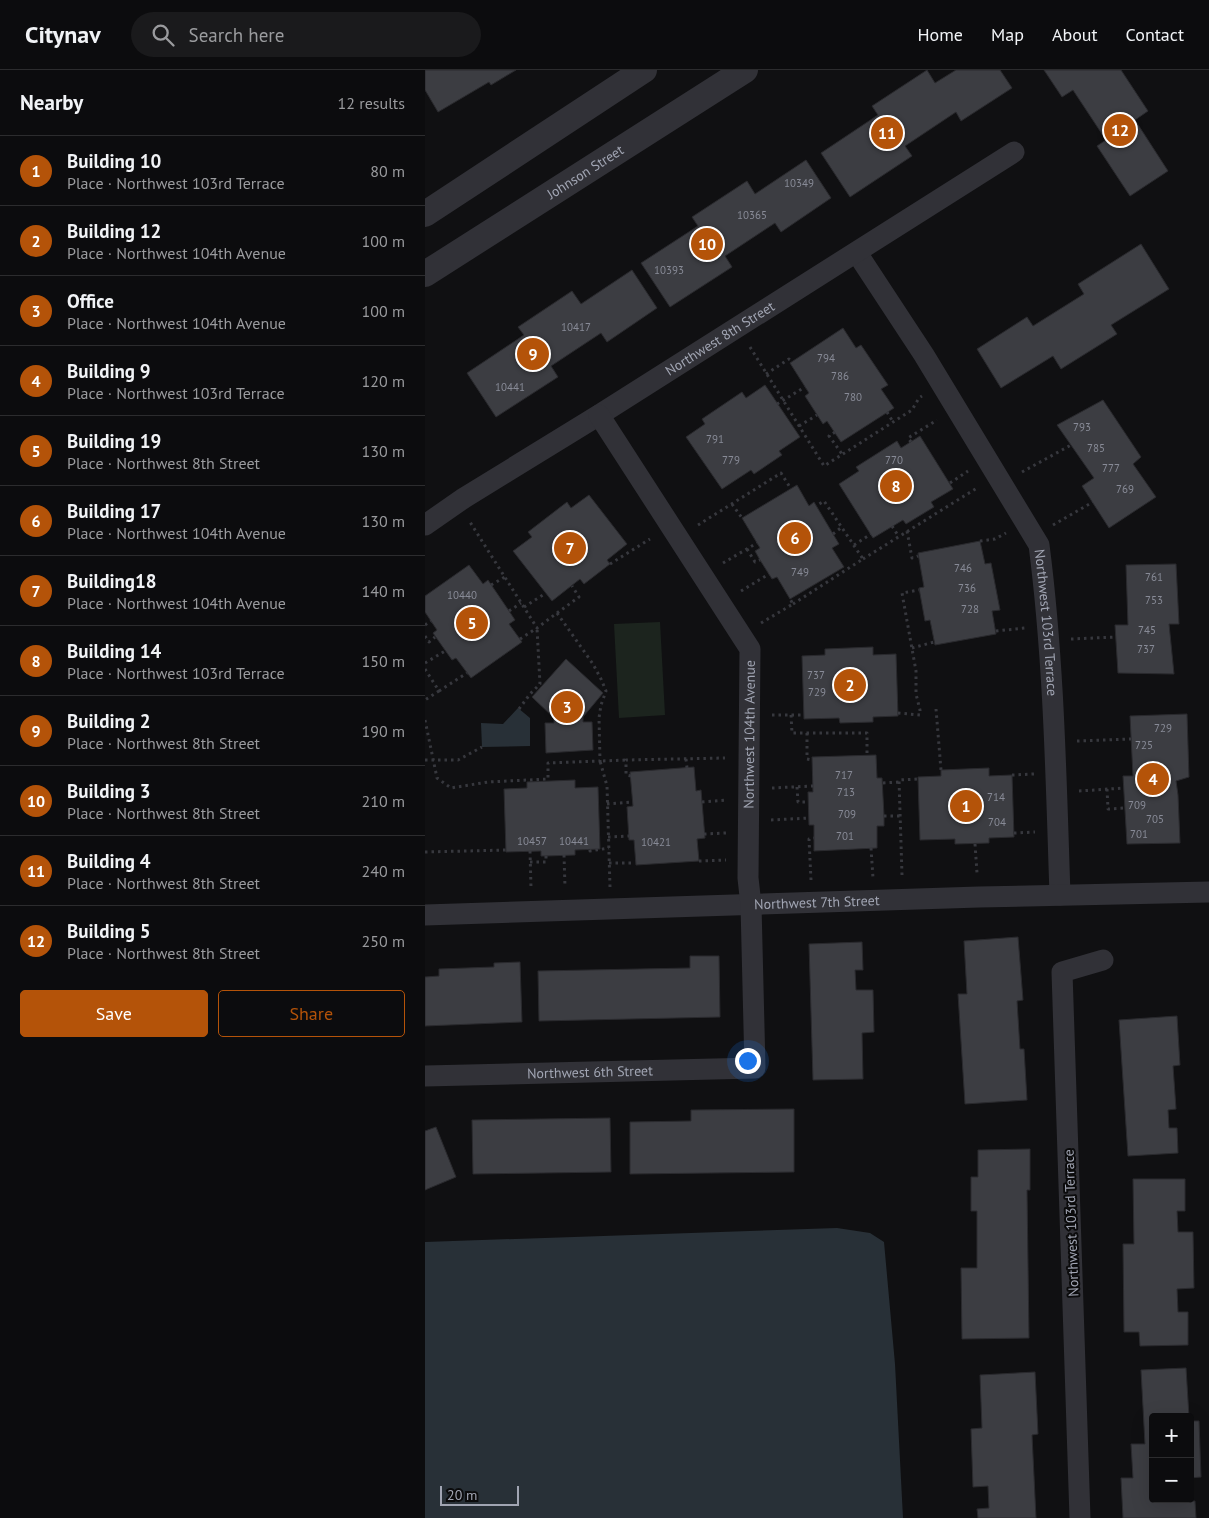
<!DOCTYPE html>
<meta charset="utf-8">
<style>
:root{--surface:#0c0c0e;--page:#1a1a1c;--text:#f1f3f6;--muted:#9a9b9e;--line:#2c2c2e;--accent:#b45309}
body{margin:0;font-family:"PT Sans",sans-serif;background:var(--page);color:var(--text)}
.controls{position:absolute;right:15px;bottom:15px;display:grid;overflow:hidden;border-radius:5px;box-shadow:0 5px 20px #0002}
.controls button{width:45px;height:45px;display:grid;place-items:center;padding:0;border:0;border-bottom:1px solid var(--line);background:var(--surface);color:var(--text);font:25px sans-serif}
.scale{position:absolute;left:15px;bottom:12px;width:79px;box-sizing:border-box;padding-left:5px;border:2px solid #a1a5b3;border-top:0;font-size:14px;line-height:18px;white-space:nowrap;color:#a1a5b3;-webkit-text-stroke:4px #0b0b0c;paint-order:stroke}
.you{position:absolute;left:322px;top:990px;width:18px;height:18px;margin:-12px;border:4px solid #fff;border-radius:50%;background:#1a73e8;box-shadow:0 0 0 8px #1a73e833}
.badge{display:grid;place-items:center;width:32px;height:32px;border-radius:50%;background:var(--accent);color:#fff;font-size:16px;font-weight:700}
.pin{position:absolute;translate:-50% -50%;border:2px solid #fff;box-shadow:0 1px 5px #0006}
.list{margin:0;padding:0;list-style:none}
h2{display:flex;justify-content:space-between;align-items:center;height:65px;margin:0;padding:0 20px;font-size:21px}
h2 small{font-size:16px;font-weight:400;color:var(--muted)}
.list li{display:grid;grid-template-columns:32px 1fr auto;gap:15px;align-items:center;box-sizing:border-box;height:70px;padding:0 20px;border-top:1px solid var(--line)}
.list b{display:block;font-size:19px;white-space:nowrap}
.list p{margin:0;font-size:16px;white-space:nowrap;color:var(--muted)}
.list em{font-size:16px;font-style:normal;color:var(--muted)}
.actions{display:flex;gap:10px;padding:15px 20px}
.actions a{flex:1;padding:11px 0;border:1px solid var(--accent);border-radius:5px;text-align:center;font-size:18px;color:var(--accent)}
.actions .main{background:var(--accent);color:#fff}
.icon{flex:none;width:28px;height:28px;fill:none;stroke:currentColor;stroke-width:2;stroke-linecap:round;stroke-linejoin:round}
.map{position:relative;flex:none;width:784px;height:1448px;overflow:hidden}
header{display:flex;align-items:center;gap:30px;box-sizing:border-box;height:70px;padding:0 25px;background:var(--surface);border-bottom:1px solid var(--line)}
header strong{font-size:24px}
nav{display:flex;gap:28px;margin-inline-start:auto;font-size:18px}
.search{width:350px;height:45px;background:var(--page);display:flex;align-items:center;gap:12px;box-sizing:border-box;padding:0 18px;border-radius:28px;color:var(--muted);font-size:19px}
main{display:flex}
aside{flex:1;background:var(--surface)}
.map>svg:first-child{display:block}
</style>
<header>
<strong>Citynav</strong>
<div class="search"><svg class="icon" aria-label="search" viewBox="0 0 24 24"><circle cx="10" cy="10" r="6"/><path d="M15 15l6 6"/></svg>Search here</div>
<nav><a>Home</a><a>Map</a><a>About</a><a>Contact</a></nav>
</header>
<main>
<aside>
<h2>Nearby<small>12 results</small></h2>
<ul class="list">
<li><span class="badge">1</span><div><b>Building 10</b><p>Place · Northwest 103rd Terrace</p></div><em>80 m</em></li>
<li><span class="badge">2</span><div><b>Building 12</b><p>Place · Northwest 104th Avenue</p></div><em>100 m</em></li>
<li><span class="badge">3</span><div><b>Office</b><p>Place · Northwest 104th Avenue</p></div><em>100 m</em></li>
<li><span class="badge">4</span><div><b>Building 9</b><p>Place · Northwest 103rd Terrace</p></div><em>120 m</em></li>
<li><span class="badge">5</span><div><b>Building 19</b><p>Place · Northwest 8th Street</p></div><em>130 m</em></li>
<li><span class="badge">6</span><div><b>Building 17</b><p>Place · Northwest 104th Avenue</p></div><em>130 m</em></li>
<li><span class="badge">7</span><div><b>Building18</b><p>Place · Northwest 104th Avenue</p></div><em>140 m</em></li>
<li><span class="badge">8</span><div><b>Building 14</b><p>Place · Northwest 103rd Terrace</p></div><em>150 m</em></li>
<li><span class="badge">9</span><div><b>Building 2</b><p>Place · Northwest 8th Street</p></div><em>190 m</em></li>
<li><span class="badge">10</span><div><b>Building 3</b><p>Place · Northwest 8th Street</p></div><em>210 m</em></li>
<li><span class="badge">11</span><div><b>Building 4</b><p>Place · Northwest 8th Street</p></div><em>240 m</em></li>
<li><span class="badge">12</span><div><b>Building 5</b><p>Place · Northwest 8th Street</p></div><em>250 m</em></li>
</ul>
<div class="actions"><a class="main">Save</a><a>Share</a></div>
</aside>
<div class="map">
<svg width="784" height="1448" viewBox="0 0 784 1448">
<rect width="100%" height="100%" fill="#101012"/>
<path fill="#1c241e" d="M235 552 240 645 194 648 189 554Z"/>
<path fill="#283037" d="M93 638 105 648V676L57 677 56 653 78 654Z
M412 1158 445 1163 459 1172 470 1294 478 1448H0V1172Z"/>
<path fill="#3c3d42" stroke="#2a2a2e" d="M0 0H91L66 15 64 12 13 42 0 20Z
M502 0 510 13 531 0H575L587 18 536 51 531 42 480 76 487 86 425 127 396 83 453 45 447 36Z
M619 0H696L723 41 710 50 743 101 705 126 672 76 681 70 648 20 637 27Z
M381 90 406 128 356 162 350 153 300 186 307 197 245 237 216 193 273 156 267 147 322 111 330 124Z
M716 174 744 219 686 255 692 264 636 299 628 286 576 318 552 279 602 247 608 256 659 224 653 214Z
M207 200 232 238 182 272 176 263 126 296 133 307 71 347 42 303 99 265 93 257 147 221 156 234Z
M418 258 431 278 436 275 463 315 456 319 469 338 416 372 402 351 398 354 380 326 384 323 365 293Z
M340 315 375 367 354 381 357 385 329 404 326 400 297 419 261 367 280 354 277 349 317 322 321 328Z
M678 330 716 387 708 394 731 427 684 458 657 416 669 408 632 355Z
M495 366 528 419 506 432 509 437 481 454 478 450 448 468 414 414 434 401 431 397 472 371 476 378Z
M372 415 384 436 389 432 414 474 407 478 419 497 365 529 352 507 347 509 335 490 330 481 335 478 317 448Z
M164 425 202 474 182 490 185 494 159 514 155 509 127 531 88 481 107 467 103 462 142 432 146 438Z
M555 471 560 494 566 493 575 540 567 541 571 564 510 575 505 550 500 551 494 518 499 517 493 483Z
M751 494 754 554H744L749 604 693 603 690 555H703L701 495Z
M44 495 58 514 63 510 84 541 90 550 84 554 97 572 46 608 31 588 27 590 8 563 12 560 0 542V526Z
M448 577V585L471 584 473 646 448 647V652L415 653 414 648 379 649 377 586 400 585V579Z
M141 589 178 623 158 647V652H167L168 680 121 683 120 653H129V648L107 627Z
M762 644 764 707 751 711 753 725 755 773 702 774 698 706H708L705 646Z
M451 685 452 708H457L459 746V756H452V778L389 781V755H384L383 722H388L387 687Z
M269 697 271 721 276 720 280 768 272 769 274 791 211 795 209 770H204L203 753 202 737 208 736 205 702Z
M564 698V706L587 705 589 767 564 768V773L530 774V769L495 770 493 707 516 706V700Z
M150 710V718L173 717 175 779 150 780V785L121 786H116V781L81 782 79 719 102 718V712Z
M593 867 598 930 592 931 595 979H599L602 1030 540 1034 533 924H542L539 871Z
M437 872 438 900H430L431 920H448L449 962 437 963 438 1009 388 1010 384 874Z
M265 886H294L295 947 114 951 113 901 265 898Z
M95 892 97 952 0 956V907L14 906V899L69 897V893Z
M752 946 755 995 748 996 751 1039 743 1040 744 1058H752L753 1083 703 1086 694 950Z
M369 1039V1102L205 1104V1052L266 1051V1040Z
M185 1048 186 1102 48 1104 47 1050Z
M11 1057 31 1107 0 1120V1061Z
M605 1079V1120H602L604 1268 537 1269 536 1198H552V1141H546V1107H553V1080Z
M708 1109H760V1141H752L753 1162H768L769 1218 752 1219 753 1242H763V1275L715 1276 714 1262H699L698 1174H709Z
M761 1298 764 1347H728V1429H749V1432L770 1431 771 1448H698L696 1408H708L706 1374H720L716 1300Z
M610 1302 613 1364 607 1365 611 1448H553L552 1439 564 1438 563 1416 548 1417 546 1359 557 1358 555 1305Z
M765 1351H774L776 1407 765 1408Z"/>
<g fill="none" stroke-linecap="round" stroke-linejoin="round">
<path stroke="#37383e" stroke-width="3" stroke-dasharray="2.5 4" stroke-linecap="butt" d="M325 277 399 396 487 340 494 328 497 326
M341 304 364 289 367 292
M352 334 380 317
M462 342 468 352
M374 356 392 345
M410 362 404 366 417 384
M486 372 483 368 512 350
M597 402 646 375
M525 413 543 401
M307 434 317 448
M273 455 356 403 366 419
M628 455 668 432
M467 456 474 467
M482 461 487 488 493 486
M408 464 417 457
M555 471 570 469 581 463
M429 475 446 464
M322 479 330 492 335 490
M438 489 552 418
M298 493 332 473
M185 494 225 469
M66 515 80 507
M316 521 344 504
M368 534 438 489 399 431 391 436
M99 537 121 523
M84 541 96 533
M132 543 154 527 147 516
M336 553 368 534 365 529
M0 555 6 551
M571 561 600 558
M0 566 4 572 10 567
M95 569 112 558
M646 569 691 567
M487 578 509 572
M0 593 20 581
M0 599 14 621 0 630
M14 621 42 603
M94 639 105 624 115 614 112 558
M511 639 516 700
M473 643 495 645V640L491 624V601L477 523 494 520
M347 645H379
M366 645 367 663H442V685
M0 650 12 708 26 718 63 712 123 709V693L175 691 174 648 176 635 181 621 176 609 168 594 132 543 112 558 45 452
M382 663V689L387 690
M652 671 706 669
M261 689 262 698
M0 690H33L57 677
M587 705 609 704
M206 706 201 705V690L300 688
M458 713 474 712
M372 717 373 732H383
M347 718 388 716
M682 719 683 739 700 738
M654 721 699 718
M277 732 302 730
M182 734 207 732
M459 746H475
M346 750 384 748
M589 763 610 762
M279 764 301 763
M183 767 204 766
M550 774 552 803
M446 778 448 808
M165 780V781L184 778
M105 781 106 818
M0 782 81 780
M139 785 140 817
M274 791 301 790
M105 792H121V786
M184 793H210
M477 805 474 710 493 709
M386 810 384 769 389 768
M185 817 182 716 175 691 201 690"/>
<g stroke="#313137" stroke-width="21">
<path id="s1" d="M432 183 499 285 614 475C629 591 631 708 635 825"/>
<path id="s2" d="M0 455 39 428 174 345 589 82"/>
<path id="s3" d="M0 845 554 827 784 822"/>
<path id="s4" d="M0 1006 330 998 326 835 323 808 325 579 174 345"/>
<path d="M655 1448 637 902 678 890"/>
</g>
<g stroke="#313137" stroke-width="26">
<path d="M0 144 219 0"/>
<path id="s5" d="M0 204 320 0"/>
</g>
</g>
<g text-anchor="middle" dominant-baseline="central" stroke-width="4" stroke-linejoin="round" paint-order="stroke">
<g font-size="11" fill="#888b97">
<text x="374" y="113">10349</text>
<text x="327" y="145">10365</text>
<text x="244" y="200">10393</text>
<text x="151" y="257">10417</text>
<text x="401" y="288">794</text>
<text x="415" y="306">786</text>
<text x="85" y="317">10441</text>
<text x="428" y="327">780</text>
<text x="657" y="357">793</text>
<text x="290" y="369">791</text>
<text x="671" y="378">785</text>
<text x="306" y="390">779</text>
<text x="469" y="390">770</text>
<text x="686" y="398">777</text>
<text x="700" y="419">769</text>
<text x="538" y="498">746</text>
<text x="375" y="502">749</text>
<text x="729" y="507">761</text>
<text x="542" y="518">736</text>
<text x="37" y="525">10440</text>
<text x="729" y="530">753</text>
<text x="545" y="539">728</text>
<text x="722" y="560">745</text>
<text x="721" y="579">737</text>
<text x="391" y="605">737</text>
<text x="392" y="622">729</text>
<text x="738" y="658">729</text>
<text x="719" y="675">725</text>
<text x="419" y="705">717</text>
<text x="421" y="722">713</text>
<text x="571" y="727">714</text>
<text x="712" y="735">709</text>
<text x="422" y="744">709</text>
<text x="730" y="749">705</text>
<text x="572" y="752">704</text>
<text x="714" y="764">701</text>
<text x="420" y="766">701</text>
<text x="107" y="771">10457</text>
<text x="149" y="771">10441</text>
<text x="231" y="772">10421</text>
</g>
<g font-size="14" fill="#a1a5b3" stroke="#0b0b0c">
<text stroke="none"><textPath href="#s5" startOffset="190">Johnson Street</textPath></text>
<text stroke="none"><textPath href="#s2" startOffset="349">Northwest 8th Street</textPath></text>
<text stroke="none"><textPath href="#s1" startOffset="422">Northwest 103rd Terrace</textPath></text>
<text stroke="none"><textPath href="#s4" startOffset="664">Northwest 104th Avenue</textPath></text>
<text stroke="none"><textPath href="#s3" startOffset="392">Northwest 7th Street</textPath></text>
<text stroke="none"><textPath href="#s4" startOffset="165">Northwest 6th Street</textPath></text>
<text transform="translate(646 1153) rotate(-92)">Northwest 103rd Terrace</text>
</g>
</g>
</svg>
<div class="controls">
<button>+</button>
<button>−</button>
</div>
<div class="scale">20 m</div>
<div class="you"></div>
<div class="pin badge" style="left:541px;top:736px">1</div>
<div class="pin badge" style="left:425px;top:615px">2</div>
<div class="pin badge" style="left:142px;top:637px">3</div>
<div class="pin badge" style="left:728px;top:709px">4</div>
<div class="pin badge" style="left:47px;top:553px">5</div>
<div class="pin badge" style="left:370px;top:468px">6</div>
<div class="pin badge" style="left:145px;top:478px">7</div>
<div class="pin badge" style="left:471px;top:416px">8</div>
<div class="pin badge" style="left:108px;top:284px">9</div>
<div class="pin badge" style="left:282px;top:174px">10</div>
<div class="pin badge" style="left:462px;top:63px">11</div>
<div class="pin badge" style="left:695px;top:60px">12</div>
</div>
</main>
